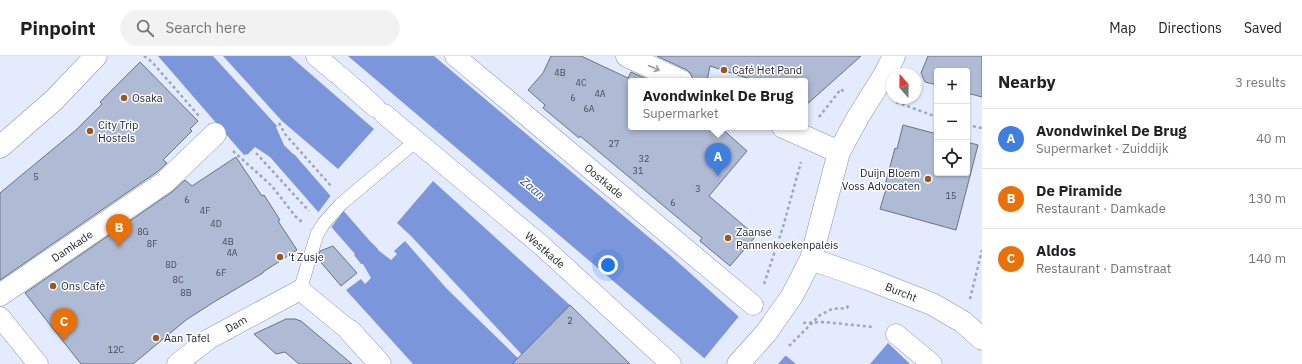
<!DOCTYPE html>
<meta charset="utf-8">
<style>
:root{--surface:#fff;--page:#f2f2f2;--text:#202124;--muted:#757577;--line:#e0e0e0;--accent:#111827}
body{margin:0;font-family:"IBM Plex Sans",sans-serif;background:var(--page);color:var(--text)}
.controls{position:absolute;right:12px;top:12px;display:grid;overflow:hidden;border-radius:4px;box-shadow:0 1px 3px #0004}
.controls button{width:36px;height:36px;display:grid;place-items:center;padding:0;border:0;border-bottom:1px solid var(--line);background:var(--surface);color:var(--text);font:20px sans-serif}
.compass{position:absolute;left:886px;top:12px;width:36px;height:36px;border-radius:50%;background:var(--surface);box-shadow:0 1px 3px #0004;rotate:340deg}
.you{position:absolute;left:608px;top:209px;width:14px;height:14px;margin:-10px;border:3px solid #fff;border-radius:50%;background:#1a73e8;box-shadow:0 0 0 6px #1a73e833}
.badge{display:grid;place-items:center;width:26px;height:26px;border-radius:50%;background:var(--accent);color:#fff;font-size:13px;font-weight:700}
.pin{position:absolute;translate:-50% -33px;filter:drop-shadow(0 1px 2px #0008)}
.pin::after{content:'';position:absolute;top:21px;width:14px;height:12px;background:inherit;clip-path:polygon(0 0,100% 0,50% 100%)}
.popup{position:absolute;left:628px;top:22px;width:180px;height:52px;box-sizing:border-box;display:grid;place-content:center;border-radius:4px;background:var(--surface);filter:drop-shadow(0 1px 3px #0005);font-size:13px;white-space:nowrap;color:var(--muted)}
.popup b{font-size:15px;color:var(--text)}
.popup::after{content:'';position:absolute;left:50%;top:100%;margin-left:-8px;border:8px solid transparent;border-top-color:var(--surface)}
.list{margin:0;padding:0;list-style:none}
h2{display:flex;justify-content:space-between;align-items:center;height:52px;margin:0;padding:0 16px;font-size:17px}
h2 small{font-size:13px;font-weight:400;color:var(--muted)}
.list li{display:grid;grid-template-columns:26px 1fr auto;gap:12px;align-items:center;box-sizing:border-box;height:60px;padding:0 16px;border-top:1px solid var(--line)}
.list b{display:block;font-size:15px;white-space:nowrap}
.list p{margin:0;font-size:13px;white-space:nowrap;color:var(--muted)}
.list em{font-size:13px;font-style:normal;color:var(--muted)}
.icon{flex:none;width:22px;height:22px;fill:none;stroke:currentColor;stroke-width:2;stroke-linecap:round;stroke-linejoin:round}
.map{position:relative;flex:none;width:982px;height:308px;overflow:hidden}
header{display:flex;align-items:center;gap:24px;box-sizing:border-box;height:56px;padding:0 20px;background:var(--surface);border-bottom:1px solid var(--line)}
header strong{font-size:19px}
nav{display:flex;gap:22px;margin-inline-start:auto;font-size:14px}
.search{width:280px;height:36px;background:var(--page);display:flex;align-items:center;gap:10px;box-sizing:border-box;padding:0 14px;border-radius:22px;color:var(--muted);font-size:15px}
main{display:flex}
aside{flex:1;background:var(--surface)}
.map>svg:first-child{display:block}
</style>
<header>
<strong>Pinpoint</strong>
<div class="search"><svg class="icon" aria-label="search" viewBox="0 0 24 24"><circle cx="10" cy="10" r="6"/><path d="M15 15l6 6"/></svg>Search here</div>
<nav><a>Map</a><a>Directions</a><a>Saved</a></nav>
</header>
<main>
<div class="map">
<svg width="982" height="308" viewBox="0 0 982 308">
<rect width="100%" height="100%" fill="#e4ebfd"/>
<path fill="#7c96dc" d="M158 0H290L374 73 338 113 282 65 276 71 284 89 293 98H294L369 184 378 193V194L391 204 397 198 394 195 405 185 447 233 524 308H413L346 234 361 223 365 228 371 222 363 208H361L354 199 355 198 270 101 255 91 248 98 244 99Z
M348 0H434L670 199 738 260 796 308H711Z
M433 125 572 251 524 301 411 180 397 167Z
M888 287 910 308H870Z"/>
<path fill="#e4ebfd" d="M213 0H223L282 65 277 70Z
M332 138 345 153 330 173 317 158Z
M740 259 787 298 778 308H708L703 304Z"/>
<path fill="#afbad5" stroke="#68728b" d="M551 0H581L628 22 631 16 651 25H631V71H720L747 95 709 140 756 180 730 210 700 185 702 182 580 80 579 82 543 52 545 49 528 34 543 17Z
M657 0H861L805 50V25H756L710 10 707 25H693L691 18 687 14Z
M928 0H982V41L967 37V15H937V29L925 26 921 17Z
M140 6 198 65 190 73 192 75 163 104 167 107 157 116 0 224V137L76 74 102 48 100 46Z
M903 69 937 78V117H967V86L978 89 956 174 880 153 887 130 885 129 895 92 897 93Z
M236 101 262 140 264 139 280 164 278 165 297 194 263 216V217L214 246 186 264 133 308H81L25 237 172 136 185 124 192 130Z
M333 190 357 217 341 230 318 203 320 195Z
M570 249 630 308H512Z
M286 263H295L301 265 352 308H299L285 296 276 298 254 278Z"/>
<g fill="none" stroke-linecap="round" stroke-linejoin="round">
<defs>
<path id="service" d="M300 234 317 178 324 167 341 148 416 85"/>
<path id="pedestrian" d="M316 0 335 16
M455 0 753 249
M340 20 375 51
M384 58 541 189 671 308
M0 261 38 308
M896 278 932 308
M177 308 209 283 300 234 350 275"/>
<path id="minor" d="M627 0 681 25
M783 71 839 96
M811 203 868 223 932 248 963 266 982 283
M0 239 165 126 215 78
M350 275 380 308
M738 308 766 277 792 240 811 203 839 96 858 61 885 18 894 0"/>
<path id="tertiary" d="M0 91 54 44 96 0"/>
</defs>
<use href="#service" stroke="#8994ae" stroke-width="14"/>
<use href="#pedestrian" stroke="#8994ae" stroke-width="21"/>
<use href="#minor" stroke="#8994ae" stroke-width="23"/>
<use href="#tertiary" stroke="#8994ae" stroke-width="23"/>
<path stroke="#a0a6b5" stroke-width="2.5" stroke-dasharray="3 3" stroke-linecap="butt" d="M144 0 152 6 199 60
M896 46 937 61
M819 61 841 33 844 36
M279 67 285 78 331 130
M967 69 982 72
M233 95 272 130 295 160 302 166
M256 97 309 155
M764 228 783 171 801 106
M970 243 982 194
M803 267 824 266 873 271
M789 290 820 259 832 253 847 252 849 247"/>
<use href="#service" stroke="#fff" stroke-width="13"/>
<use href="#pedestrian" stroke="#fff" stroke-width="20"/>
<use href="#minor" stroke="#fff" stroke-width="22"/>
<use href="#tertiary" stroke="#fff" stroke-width="22"/>
</g>
<defs><path id="oneway-shaft" d="M-6 0H5M1.5-3L5.5 0L1.5 3" fill="none" stroke-width="1.6" stroke-linecap="round" stroke-linejoin="round"/></defs>
<use stroke="#9b9da1" href="#oneway-shaft" transform="translate(654 12) rotate(24)"/>
<g fill="#985920" stroke="#fff" stroke-width="1.5">
<circle cx="724" cy="14" r="4"/>
<circle cx="124" cy="42" r="4"/>
<circle cx="90" cy="75" r="4"/>
<circle cx="928" cy="123" r="4"/>
<circle cx="728" cy="182" r="4"/>
<circle cx="280" cy="201" r="4"/>
<circle cx="53" cy="230" r="4"/>
<circle cx="156" cy="282" r="4"/>
</g>
<g text-anchor="middle" dominant-baseline="central" stroke-width="3" stroke-linejoin="round" paint-order="stroke">
<g font-size="9" fill="#444a58">
<text x="560" y="16">4B</text>
<text x="581" y="26">4C</text>
<text x="600" y="37">4A</text>
<text x="573" y="41">6</text>
<text x="589" y="52">6A</text>
<text x="614" y="87">27</text>
<text x="644" y="102">32</text>
<text x="638" y="114">31</text>
<text x="36" y="120">5</text>
<text x="698" y="132">3</text>
<text x="951" y="139">15</text>
<text x="187" y="143">6</text>
<text x="673" y="146">6</text>
<text x="205" y="154">4F</text>
<text x="216" y="167">4D</text>
<text x="143" y="175">8G</text>
<text x="228" y="185">4B</text>
<text x="152" y="187">8F</text>
<text x="232" y="196">4A</text>
<text x="171" y="208">8D</text>
<text x="221" y="216">6F</text>
<text x="178" y="223">8C</text>
<text x="186" y="236">8B</text>
<text x="570" y="264">2</text>
<text x="116" y="293">12C</text>
</g>
<g font-size="11" fill="#21252f" stroke="#fff" text-anchor="start">
<text x="732" y="14">Café Het Pand</text>
<text x="132" y="42">Osaka</text>
<text x="98" y="69">City Trip<tspan x="98" dy="13">Hostels</tspan></text>
<text x="920" y="117" text-anchor="end">Duijn Bloem<tspan x="920" dy="13">Voss Advocaten</tspan></text>
<text x="736" y="176">Zaanse<tspan x="736" dy="13">Pannenkoekenpaleis</tspan></text>
<text x="288" y="201">'t Zusje</text>
<text x="61" y="230">Ons Café</text>
<text x="164" y="282">Aan Tafel</text>
</g>
<g font-size="11" fill="#21252f" stroke="#fff">
<text transform="translate(604 125) rotate(40)">Oostkade</text>
<text transform="translate(72 190) rotate(-34)">Damkade</text>
<text transform="translate(545 194) rotate(41)">Westkade</text>
<text transform="translate(901 236) rotate(22)">Burcht</text>
<text transform="translate(236 268) rotate(-29)">Dam</text>
</g>
<g font-size="12" font-style="italic" fill="#30479a" stroke="#fff">
<text transform="translate(533 132) rotate(40)">Zaan</text>
</g>
</g>
</svg>
<div class="controls">
<button>+</button>
<button>−</button>
<button><svg class="icon" aria-label="locate" viewBox="0 0 24 24"><circle cx="12" cy="12" r="6"/><path d="M12 2v4M12 18v4M2 12h4M18 12h4"/></svg></button>
</div>
<svg class="compass" viewBox="-18 -18 36 36"><path d="M0-13l5 13h-10z" fill="#e53935"/><path d="M0 13l5-13h-10z" fill="#757577"/></svg>
<div class="you"></div>
<div class="pin badge" style="left:718px;top:120px;background:#3f7fe0">A</div>
<div class="popup"><b>Avondwinkel De Brug</b>Supermarket</div>
<div class="pin badge" style="left:119px;top:191px;background:#e8710a">B</div>
<div class="pin badge" style="left:64px;top:285px;background:#e8710a">C</div>
</div>
<aside>
<h2>Nearby<small>3 results</small></h2>
<ul class="list">
<li><span class="badge" style="background:#3f7fe0">A</span><div><b>Avondwinkel De Brug</b><p>Supermarket · Zuiddijk</p></div><em>40 m</em></li>
<li><span class="badge" style="background:#e8710a">B</span><div><b>De Piramide</b><p>Restaurant · Damkade</p></div><em>130 m</em></li>
<li><span class="badge" style="background:#e8710a">C</span><div><b>Aldos</b><p>Restaurant · Damstraat</p></div><em>140 m</em></li>
</ul>
</aside>
</main>
